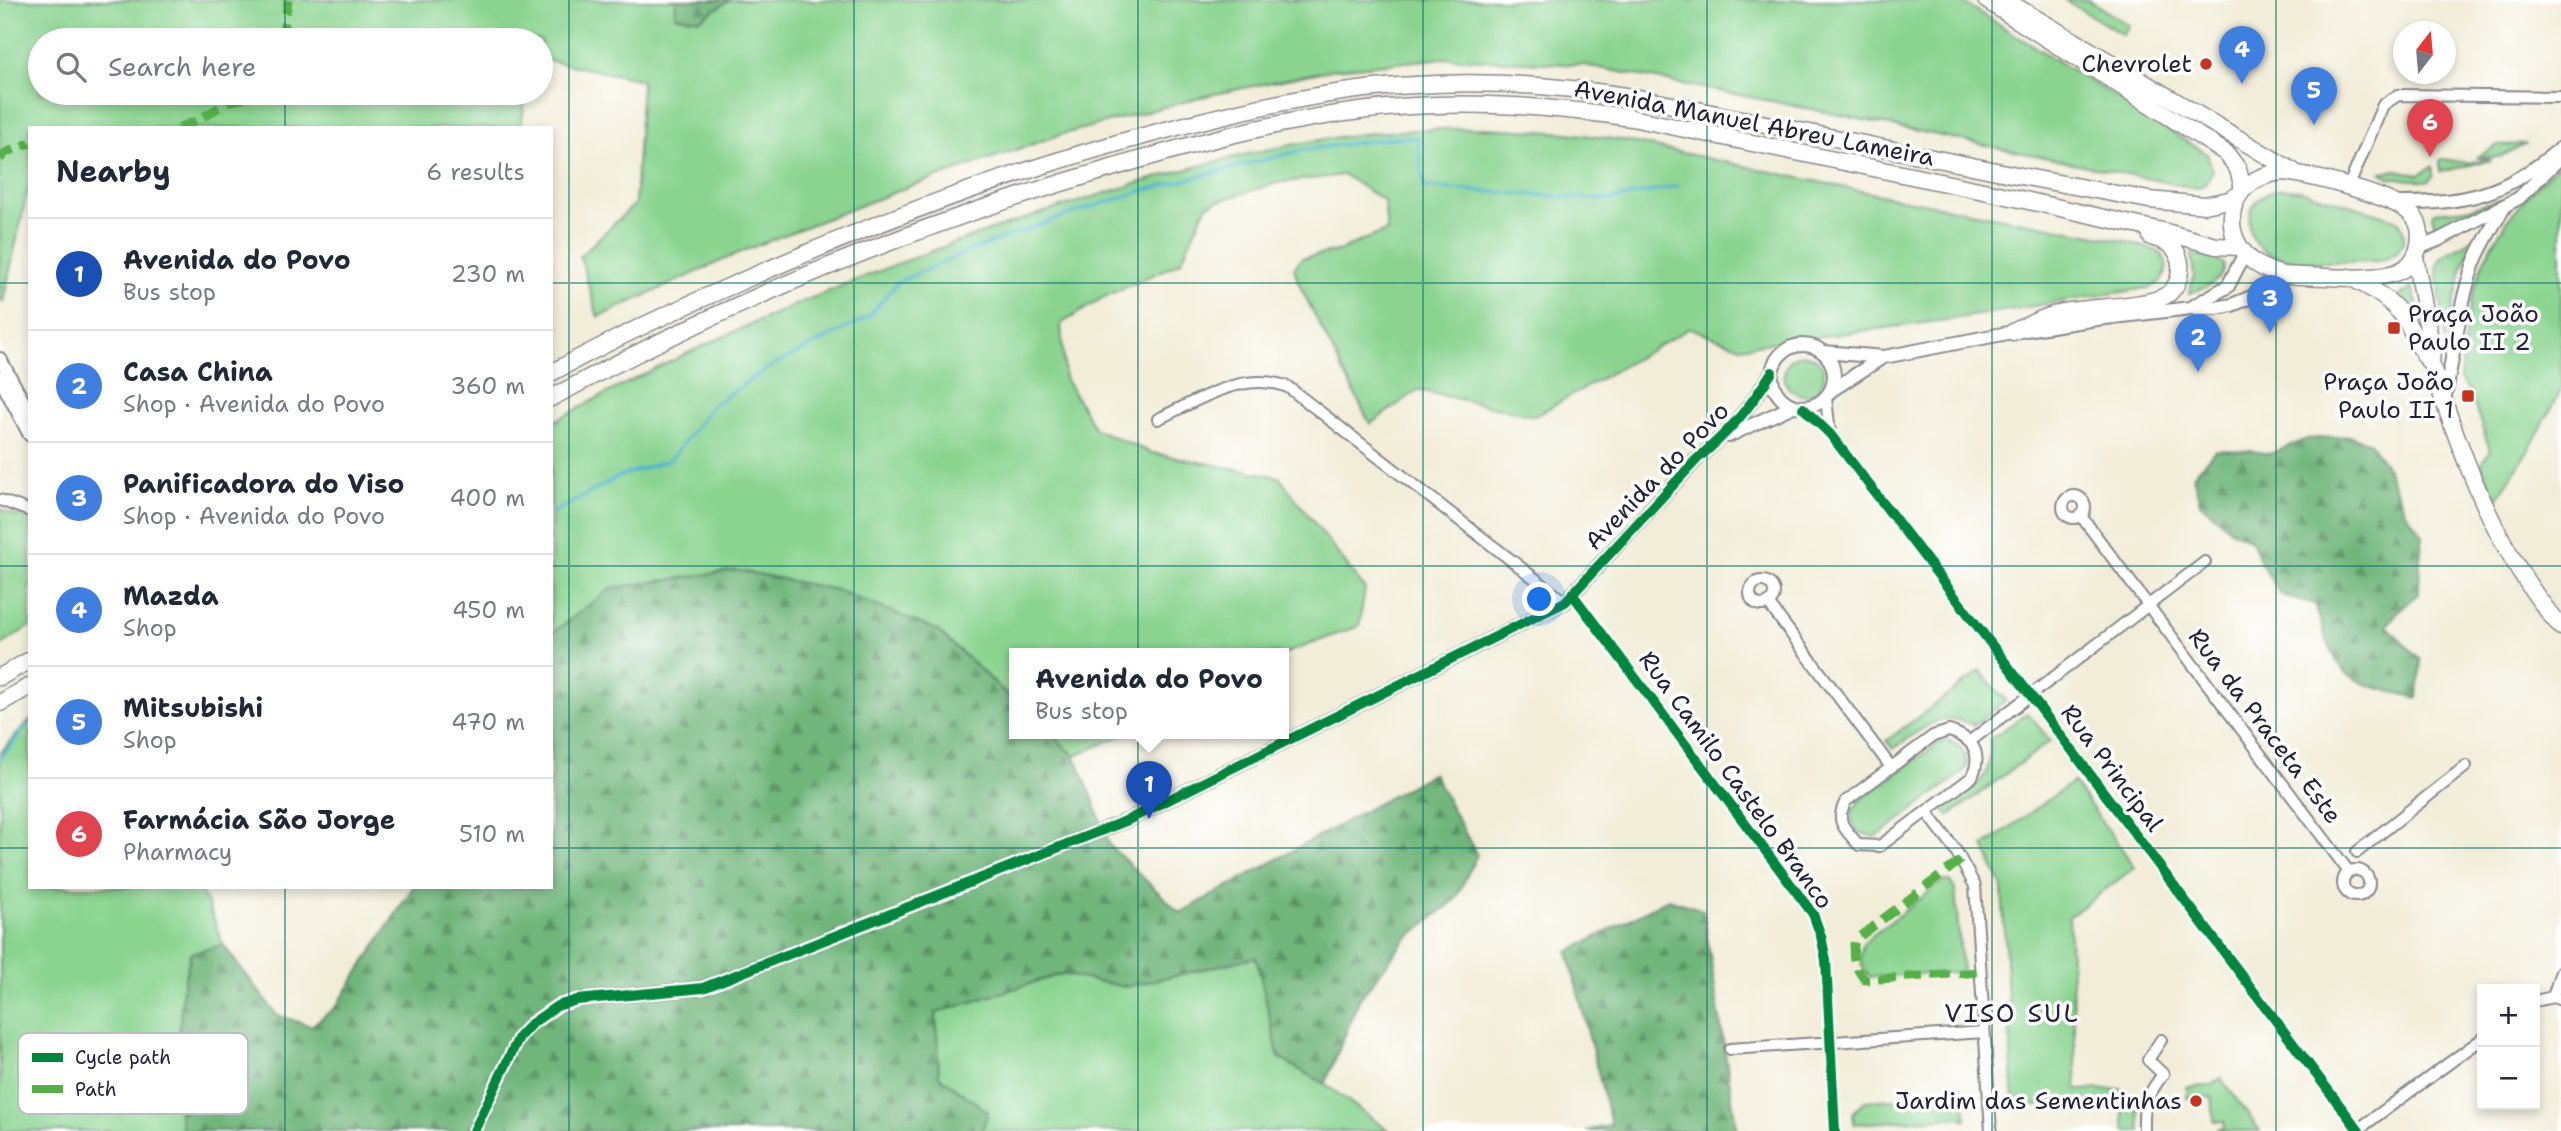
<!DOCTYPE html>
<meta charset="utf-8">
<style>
:root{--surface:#fff;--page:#f2f2f3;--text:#1f2937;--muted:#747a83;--line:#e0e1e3;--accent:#c8321e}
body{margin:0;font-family:"Shantell Sans",sans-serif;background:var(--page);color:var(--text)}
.controls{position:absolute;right:21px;bottom:21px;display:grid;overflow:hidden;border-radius:0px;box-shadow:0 4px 10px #0003}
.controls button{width:63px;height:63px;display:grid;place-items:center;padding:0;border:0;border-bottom:2px solid var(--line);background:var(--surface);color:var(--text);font:35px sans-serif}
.compass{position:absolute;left:2393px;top:21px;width:63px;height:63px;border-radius:50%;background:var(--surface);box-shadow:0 4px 10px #0003;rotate:16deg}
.you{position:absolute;left:1540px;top:600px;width:24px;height:24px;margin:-18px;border:5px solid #fff;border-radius:50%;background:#1a73e8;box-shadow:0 0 0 10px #1a73e833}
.badge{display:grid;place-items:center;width:46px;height:46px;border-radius:50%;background:var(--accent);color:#fff;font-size:23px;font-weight:700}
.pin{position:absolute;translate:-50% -58px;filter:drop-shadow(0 2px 4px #0008)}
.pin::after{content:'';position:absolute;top:37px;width:24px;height:21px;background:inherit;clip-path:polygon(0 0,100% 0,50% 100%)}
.popup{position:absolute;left:1009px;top:648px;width:280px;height:91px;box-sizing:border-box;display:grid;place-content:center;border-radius:0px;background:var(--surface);filter:drop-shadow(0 2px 5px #0005);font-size:23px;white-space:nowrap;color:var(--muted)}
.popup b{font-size:26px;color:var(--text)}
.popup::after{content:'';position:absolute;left:50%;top:100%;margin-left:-14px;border:14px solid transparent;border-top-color:var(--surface)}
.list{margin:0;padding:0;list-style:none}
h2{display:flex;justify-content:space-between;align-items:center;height:91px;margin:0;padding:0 28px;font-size:30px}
h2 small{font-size:23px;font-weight:400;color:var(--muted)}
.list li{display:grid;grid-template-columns:46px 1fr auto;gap:21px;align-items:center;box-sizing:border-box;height:112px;padding:0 28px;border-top:2px solid var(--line)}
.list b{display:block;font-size:26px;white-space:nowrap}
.list p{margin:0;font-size:23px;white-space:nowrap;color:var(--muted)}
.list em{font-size:23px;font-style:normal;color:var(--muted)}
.icon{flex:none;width:38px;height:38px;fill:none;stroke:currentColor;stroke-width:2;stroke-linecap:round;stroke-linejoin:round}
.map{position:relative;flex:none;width:2561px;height:1131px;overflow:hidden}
.search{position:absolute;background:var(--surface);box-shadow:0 4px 10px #0003;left:28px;top:28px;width:525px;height:77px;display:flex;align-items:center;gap:18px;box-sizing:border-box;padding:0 24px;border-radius:38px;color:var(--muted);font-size:26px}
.panel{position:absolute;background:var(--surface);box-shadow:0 4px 10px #0003;left:28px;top:126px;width:525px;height:763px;border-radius:0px}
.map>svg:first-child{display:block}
</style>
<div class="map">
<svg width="2561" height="1131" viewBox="0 0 2561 1131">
<defs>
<pattern id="forest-firs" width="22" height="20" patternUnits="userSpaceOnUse" patternTransform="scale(1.75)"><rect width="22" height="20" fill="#6fb67a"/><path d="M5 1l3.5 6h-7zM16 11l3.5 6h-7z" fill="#5b9465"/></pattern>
</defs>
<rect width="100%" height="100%" fill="#fff"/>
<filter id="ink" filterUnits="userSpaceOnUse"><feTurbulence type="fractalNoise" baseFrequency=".0143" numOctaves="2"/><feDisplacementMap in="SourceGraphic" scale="14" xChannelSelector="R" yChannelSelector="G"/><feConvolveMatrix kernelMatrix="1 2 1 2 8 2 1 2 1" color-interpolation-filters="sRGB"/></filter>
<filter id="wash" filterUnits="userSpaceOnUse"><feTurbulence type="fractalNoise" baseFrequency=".00686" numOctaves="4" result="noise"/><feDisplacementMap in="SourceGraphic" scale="28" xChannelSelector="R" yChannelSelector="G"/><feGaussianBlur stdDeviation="1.57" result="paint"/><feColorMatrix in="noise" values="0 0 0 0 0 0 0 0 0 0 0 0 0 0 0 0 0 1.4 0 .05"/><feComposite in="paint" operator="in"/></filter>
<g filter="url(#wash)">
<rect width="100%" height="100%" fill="#f2edd8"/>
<path fill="#8ad490" stroke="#567b66" stroke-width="2" d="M0 0H676L675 15 700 19 730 0H1959L2207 154 2212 171 2206 184 2197 188 2189 187 1786 104 1584 65 1446 58 1335 69 1210 95 1059 135 908 187 743 251 598 317 580 256 635 204 642 80 541 59V40H40V93H526L521 128H30V180L3 302 0 297Z
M2065 0H2088L2129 25 2123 35Z
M1487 128 1567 133 1622 140 1880 195 2124 241 2158 251C2172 263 2167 279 2153 287L1946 320 1740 347 1690 328 1535 416 1418 390 1370 424 1299 284 1294 268 1302 258 1342 250 1365 239 1387 231 1384 201 1344 175 1276 183 1215 202 1206 206 1181 262 1104 297 1061 324 1065 378 1095 429 1152 453 1279 477 1365 589 1359 626 1284 654 1014 653V701L937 630 612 588 551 634V423C707 337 873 268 1042 213 1138 182 1239 151 1339 137 1388 130 1437 129 1487 128Z
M2526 144 2499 157H2478L2498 145Z
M2443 159 2468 163 2484 159 2492 160 2440 172V160Z
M2561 162V390L2534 441 2497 499 2481 465 2490 450 2470 392 2460 380C2468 279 2486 231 2561 162Z
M2433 166V176L2428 181 2390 178 2382 172 2398 170 2419 175Z
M2286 189 2300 190 2396 219C2414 237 2399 257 2378 261 2350 261 2294 266 2270 254 2235 237 2247 188 2286 189Z
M2502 199 2439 230 2436 228 2432 216 2434 212 2466 209Z
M2477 236 2463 266 2445 341 2437 267 2441 258Z
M2191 254 2217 259 2224 264C2224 282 2204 289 2189 293L2194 276Z
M2412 288 2422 319 2418 322 2413 311 2397 297Z
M1784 375a20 20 0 1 1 40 0a20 20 0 1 1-40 0Z
M0 505 1 510 18 516 20 513 30 518V626L0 646Z
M1980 671 2006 700 1974 725C1940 709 1921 730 1893 749L1886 741Z
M2028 713 2050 741 1949 816 1943 808C1976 784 1993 784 1990 739Z
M30 720V887H198L208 904 223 945 190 953 183 987 174 1090 183 1131H0V753Z
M1050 733H1127L1075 756Z
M1947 740C1961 745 1966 752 1967 766L1962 773 1882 833 1875 837 1858 832 1853 825 1851 813 1860 800 1939 743Z
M2073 782 2135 867 2069 917 2077 1090 2121 1089 2138 1103 2140 1131H2125L2121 1101 2014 1106 2002 887 1984 846Z
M1943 881H1950L1955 890 1962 972 1870 977C1859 966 1860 958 1863 943Z
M1256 957 1279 1058 1325 1084 1389 1131H982L988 1112 939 1076 936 1013 1061 974 1125 987Z
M2221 1078 2260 1131H2218V1128H2224V1121H2214L2212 1097 2187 1098V1087L2210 1086Z
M1964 1095 1966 1120 1960 1117 1854 1124 1853 1113 1865 1101Z"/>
<path fill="url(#forest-firs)" stroke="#486c5a" stroke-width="2" d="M676 0H730L700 19 675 16Z
M2350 436 2371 443 2387 468 2405 511 2423 535 2420 558 2419 594 2399 610 2387 626 2421 660 2418 698C2395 692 2368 689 2349 675 2332 663 2321 624 2315 604L2281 595 2261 563 2252 540 2233 532 2200 503 2193 476 2215 450 2252 451 2270 454 2307 439Z
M736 570 837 590 937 630 1014 701V733H1050L1075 756 1091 794 1110 846 1180 913 1433 773 1477 855 1455 900 1406 939 1359 1000 1325 1084 1279 1058 1256 957 1125 987 1061 974 936 1013 939 1076 988 1112 982 1131H183L174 1090 183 987 191 953 223 945 277 1015 311 1026 336 1007 413 887H551V634L612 588Z
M1668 899 1703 910 1737 1131H1586L1611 1125 1568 952Z"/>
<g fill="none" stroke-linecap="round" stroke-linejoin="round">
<path stroke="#4fb4ce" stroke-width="3.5" d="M551 514 620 476 670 460 713 405 768 368 868 317 898 282 974 249 1064 216 1142 191 1303 150 1392 138 1417 137 1424 187 1610 200 1678 186
M0 759 25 727 30 725"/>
</g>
</g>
<g filter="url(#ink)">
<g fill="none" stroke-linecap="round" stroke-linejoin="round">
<defs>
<path id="minor" d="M2348 188 2383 105 2398 95 2561 97
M1826 398 1830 434
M1803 408 1830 434 2031 696 2359 1131
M1158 419C1199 400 1243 370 1288 387L1565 602
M2063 507a11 11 0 1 1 22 0a11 11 0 1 1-22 0Z
M0 500 30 511
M2081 516 2349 872
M1750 593a12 12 0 1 1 24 0a12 12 0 1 1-24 0Z
M1573 595 1813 914 1821 936 1826 960 1835 1131
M1768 603 1891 767
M1949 731C1973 738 1983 753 1972 777L1880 846 1859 845C1845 829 1834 822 1846 801L1933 736Z
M1969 742 2205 562
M1927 812 1956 851 1975 886 1991 1131
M2357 852 2466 766
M2343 883a13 13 0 1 1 26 0a13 13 0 1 1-26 0Z
M2561 971 2553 997 2561 1000
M2535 1001 2553 997
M1730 1049 1984 1032
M2144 1131C2143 1101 2146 1098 2163 1074L2148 1060 2161 1040
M2356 1131 2482 1039"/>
<path id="tertiary" d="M2394 203C2468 204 2504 195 2561 148
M2418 248 2438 240 2519 198 2561 157
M2194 306 2228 286 2244 255
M1772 376a31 31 0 1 1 62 0a31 31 0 1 1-62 0Z
M1824 352 1884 357 2013 332 2097 319 2191 308H2216L2232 305 2261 293 2283 275
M0 359 30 414
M0 378 30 435
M1832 390 1883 357
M2444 401C2454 355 2458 308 2474 263 2482 243 2494 224 2505 206
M1728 436 1793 406
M474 1131 519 1037 531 1024 557 1006 577 1000 703 988 1128 820 1565 602 1697 459C1730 431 1749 409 1772 372"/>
<path id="primary" d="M1986 0 2226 153 2238 169 2243 189
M2005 0 2293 171
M2284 172C2310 175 2394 196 2411 214 2421 223 2421 237 2418 249 2414 262 2404 271 2391 274 2364 281 2313 276 2283 275 2215 260 2214 177 2284 172Z
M2415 257 2432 350 2431 364
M2349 277C2370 287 2393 300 2406 321 2415 335 2420 351 2431 364 2462 456 2497 554 2561 627
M2013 332C2029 324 2046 316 2063 312 2089 307 2145 307 2165 296 2179 288 2184 268 2177 253 2172 243 2161 240 2151 237
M551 373C625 332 702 298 779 265 904 211 1031 165 1162 131 1246 109 1330 89 1416 85 1491 80 1564 86 1638 98L2026 177 2149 200 2205 205 2229 200 2240 194
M551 398C730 301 919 223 1115 167 1195 143 1276 121 1360 111 1451 99 1541 105 1632 118L1998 194 2162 231 2216 246 2239 247
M0 677 30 660
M0 703 30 686"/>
</defs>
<use href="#minor" stroke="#8a888a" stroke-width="14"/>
<use href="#tertiary" stroke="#8a888a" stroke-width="16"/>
<use href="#primary" stroke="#8a888a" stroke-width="19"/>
<use href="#minor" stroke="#fff" stroke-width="10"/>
<use href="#tertiary" stroke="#fff" stroke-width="12"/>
<use href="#primary" stroke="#fff" stroke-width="16"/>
<path stroke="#55b146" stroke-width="9" stroke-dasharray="18 9" stroke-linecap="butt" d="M282 40 288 0
M179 128 200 119 228 102 268 93
M0 159 5 153 30 143
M1961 860 1855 940C1851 957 1854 967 1865 980L1980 972"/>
<defs>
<path id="cycleway" d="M1803 408 1830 434 2031 696 2359 1131
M1573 595 1813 914 1821 936 1826 960 1835 1131
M474 1131 519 1037 531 1024 557 1006 577 1000 703 988 1128 820 1565 602 1697 459C1730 431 1749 409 1772 372"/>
</defs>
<use href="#cycleway" stroke="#fff" stroke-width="15"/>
<use href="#cycleway" stroke="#00873e" stroke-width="10"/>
</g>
</g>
<path fill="none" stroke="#0f766e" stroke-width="2" stroke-opacity="0.55" d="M285 0V40M569 0V1131M854 0V1131M1138 0V1131M1423 0V1131M1707 0V1131M1992 0V1131M2276 0V1131M285 93V128M0 283H30M551 283H2561M0 566H30M551 566H2561M0 848H30M551 848H2561M285 887V1131"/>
<g fill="#c8321e" stroke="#fff" stroke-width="2.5">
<circle cx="2206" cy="64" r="7"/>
<rect x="2387" y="321" width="14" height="14" rx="3.5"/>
<rect x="2461" y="389" width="14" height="14" rx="3.5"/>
<circle cx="2196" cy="1101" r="7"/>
</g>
<g text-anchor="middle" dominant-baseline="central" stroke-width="7" stroke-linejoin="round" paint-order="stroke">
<g font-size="24" fill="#22223b" stroke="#fff" text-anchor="end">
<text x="2192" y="64">Chevrolet</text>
<text x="2408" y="314" text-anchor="start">Praça João<tspan x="2408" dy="28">Paulo II 2</tspan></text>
<text x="2454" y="382">Praça João<tspan x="2454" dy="28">Paulo II 1</tspan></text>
<text x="2182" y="1101">Jardim das Sementinhas</text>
</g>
<g font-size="24" fill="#22223b" stroke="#fff">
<text transform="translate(1754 123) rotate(11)">Avenida Manuel Abreu Lameira</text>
<text transform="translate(1657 476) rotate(-46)">Avenida do Povo</text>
<text transform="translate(2265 726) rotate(53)">Rua da Praceta Este</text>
<text transform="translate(2112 768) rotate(53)">Rua Principal</text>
<text transform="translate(1736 780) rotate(54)">Rua Camilo Castelo Branco</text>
</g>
<g font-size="26" letter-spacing="2" fill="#22223b" stroke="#fff">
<text x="2012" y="1012">VISO SUL</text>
</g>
</g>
<rect x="18" y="1033" width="230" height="81" rx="10" fill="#fff" stroke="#bdbdc4" stroke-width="2"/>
<rect x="32" y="1053" width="31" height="9" fill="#00873e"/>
<rect x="32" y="1085" width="31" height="8" fill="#55b146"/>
<g font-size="19" fill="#22223b">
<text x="75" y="1064">Cycle path</text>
<text x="75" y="1096">Path</text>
</g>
</svg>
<div class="controls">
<button>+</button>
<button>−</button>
</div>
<svg class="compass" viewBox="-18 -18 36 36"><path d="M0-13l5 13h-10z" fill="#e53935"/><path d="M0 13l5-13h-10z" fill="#747a83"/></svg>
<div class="you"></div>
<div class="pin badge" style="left:1149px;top:819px;background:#1a4fb4">1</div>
<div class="popup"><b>Avenida do Povo</b>Bus stop</div>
<div class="pin badge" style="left:2198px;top:372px;background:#3f7fe0">2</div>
<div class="pin badge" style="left:2270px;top:333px;background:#3f7fe0">3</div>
<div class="pin badge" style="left:2242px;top:84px;background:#3f7fe0">4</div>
<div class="pin badge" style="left:2314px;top:125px;background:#3f7fe0">5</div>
<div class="pin badge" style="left:2430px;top:157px;background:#e0444e">6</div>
<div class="search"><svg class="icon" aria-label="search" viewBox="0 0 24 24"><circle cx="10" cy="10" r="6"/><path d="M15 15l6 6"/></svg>Search here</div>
<section class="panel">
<h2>Nearby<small>6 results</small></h2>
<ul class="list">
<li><span class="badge" style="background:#1a4fb4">1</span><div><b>Avenida do Povo</b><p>Bus stop</p></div><em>230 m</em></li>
<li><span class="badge" style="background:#3f7fe0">2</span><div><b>Casa China</b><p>Shop · Avenida do Povo</p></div><em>360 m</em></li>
<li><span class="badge" style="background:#3f7fe0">3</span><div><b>Panificadora do Viso</b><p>Shop · Avenida do Povo</p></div><em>400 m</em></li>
<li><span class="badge" style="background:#3f7fe0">4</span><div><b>Mazda</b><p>Shop</p></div><em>450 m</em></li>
<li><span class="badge" style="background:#3f7fe0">5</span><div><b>Mitsubishi</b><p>Shop</p></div><em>470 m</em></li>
<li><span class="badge" style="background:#e0444e">6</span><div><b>Farmácia São Jorge</b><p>Pharmacy</p></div><em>510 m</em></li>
</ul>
</section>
</div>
